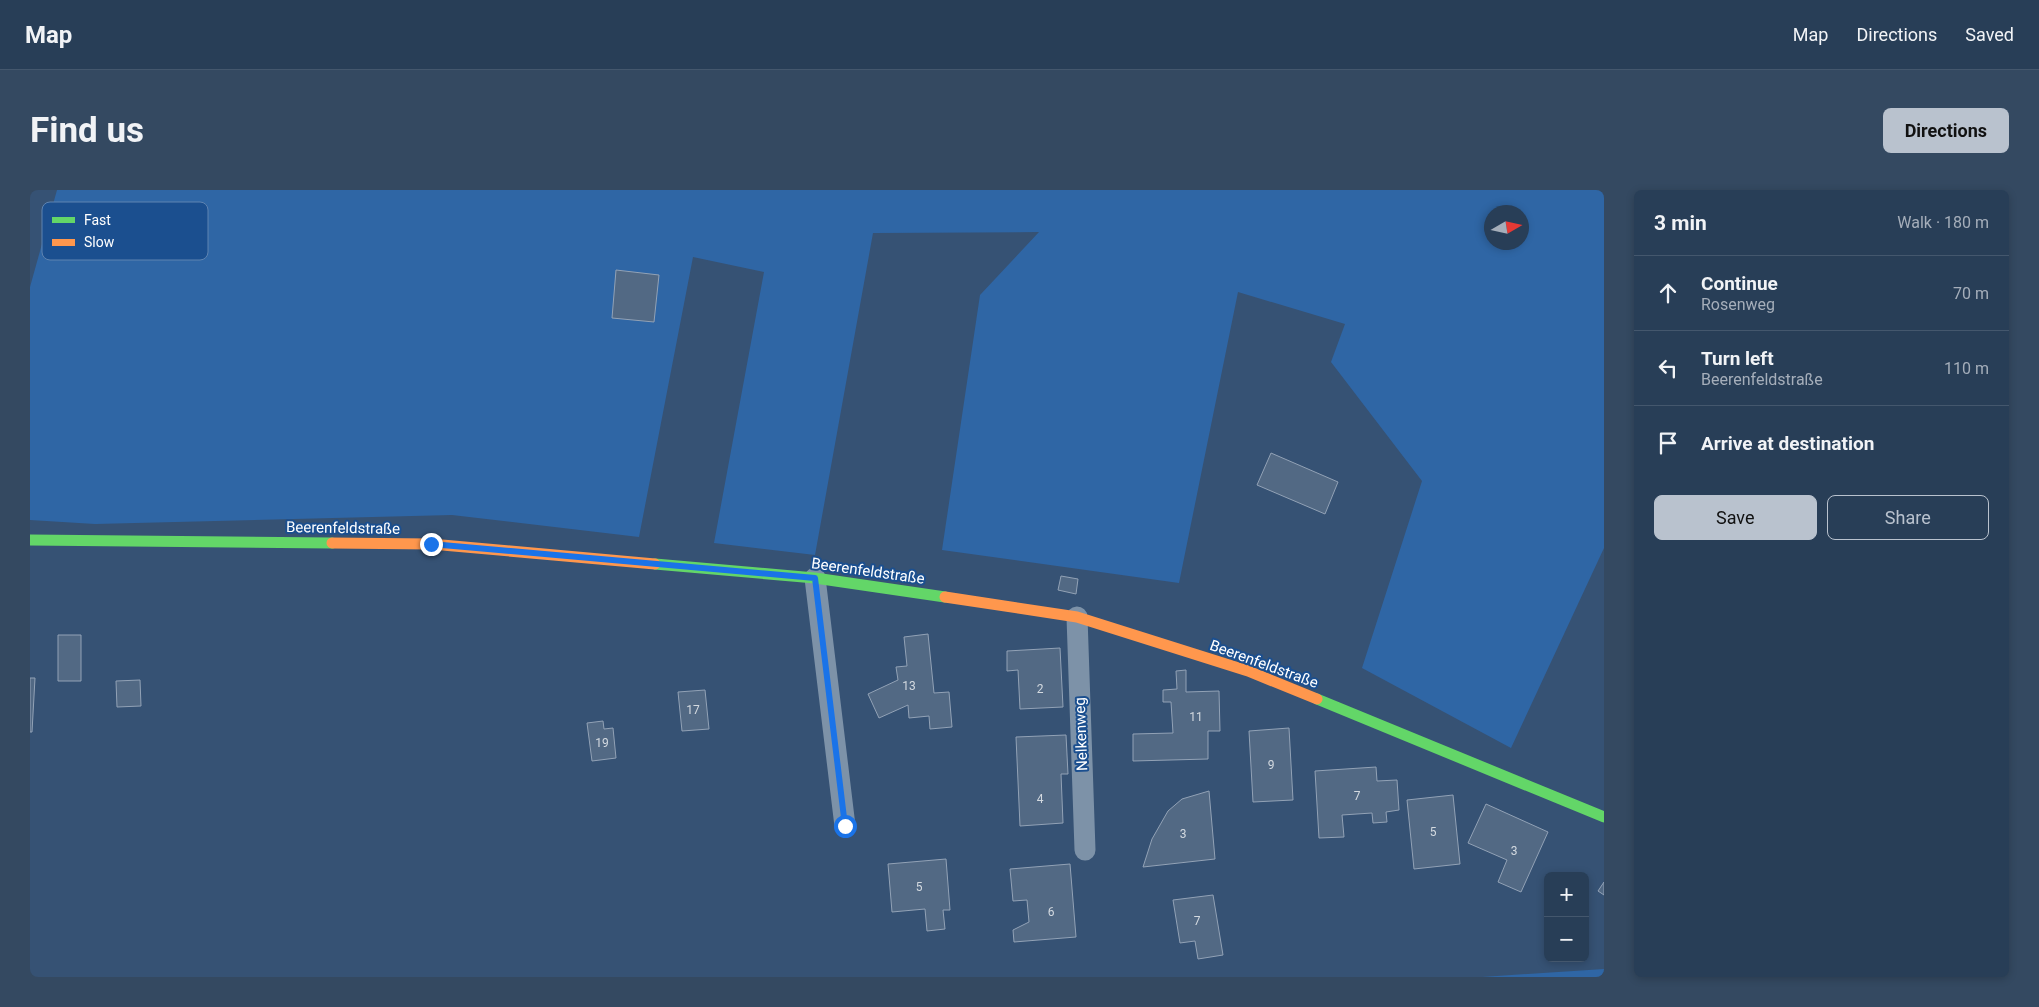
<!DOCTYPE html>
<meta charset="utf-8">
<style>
:root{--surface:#283e57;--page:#344961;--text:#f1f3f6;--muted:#a5aeba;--line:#44576d;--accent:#b9c2ce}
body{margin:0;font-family:Roboto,sans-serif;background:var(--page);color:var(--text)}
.controls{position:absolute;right:15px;bottom:15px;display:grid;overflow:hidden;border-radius:8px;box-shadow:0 2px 8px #0003}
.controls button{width:45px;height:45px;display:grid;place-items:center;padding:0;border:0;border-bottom:1px solid var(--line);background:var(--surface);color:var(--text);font:25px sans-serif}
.compass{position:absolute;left:1454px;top:15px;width:45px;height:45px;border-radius:50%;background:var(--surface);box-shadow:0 2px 8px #0003;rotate:81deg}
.stop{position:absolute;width:15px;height:15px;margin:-11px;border:4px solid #1a73e8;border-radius:50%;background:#fff}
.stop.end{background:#1a73e8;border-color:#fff;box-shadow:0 1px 5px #0008}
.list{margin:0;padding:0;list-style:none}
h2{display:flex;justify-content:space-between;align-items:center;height:65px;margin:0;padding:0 20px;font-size:21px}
h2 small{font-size:16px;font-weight:400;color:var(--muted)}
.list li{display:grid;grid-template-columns:32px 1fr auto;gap:15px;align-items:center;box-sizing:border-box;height:75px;padding:0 20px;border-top:1px solid var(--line)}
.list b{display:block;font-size:19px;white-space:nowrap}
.list p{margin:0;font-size:16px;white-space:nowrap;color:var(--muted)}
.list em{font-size:16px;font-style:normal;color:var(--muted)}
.actions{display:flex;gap:10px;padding:15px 20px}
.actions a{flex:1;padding:11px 0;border:1px solid var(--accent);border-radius:8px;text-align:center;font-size:18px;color:var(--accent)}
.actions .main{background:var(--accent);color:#111}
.icon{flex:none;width:28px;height:28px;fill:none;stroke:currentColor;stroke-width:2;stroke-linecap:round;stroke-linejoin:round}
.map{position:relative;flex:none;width:1574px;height:787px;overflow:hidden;border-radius:8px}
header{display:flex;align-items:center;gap:30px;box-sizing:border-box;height:70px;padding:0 25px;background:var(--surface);border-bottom:1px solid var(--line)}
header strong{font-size:24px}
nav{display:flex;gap:28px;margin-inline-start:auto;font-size:18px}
.intro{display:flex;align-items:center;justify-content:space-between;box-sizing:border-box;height:120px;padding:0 30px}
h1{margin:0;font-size:35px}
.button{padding:12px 22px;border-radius:8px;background:var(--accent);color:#111;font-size:18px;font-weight:700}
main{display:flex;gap:30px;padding:0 30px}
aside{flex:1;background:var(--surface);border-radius:8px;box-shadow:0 2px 8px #0003}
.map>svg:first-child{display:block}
</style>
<header>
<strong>Map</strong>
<nav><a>Map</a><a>Directions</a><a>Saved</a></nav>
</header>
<div class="intro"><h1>Find us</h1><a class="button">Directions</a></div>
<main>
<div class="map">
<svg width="1574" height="787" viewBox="0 0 1574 787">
<rect width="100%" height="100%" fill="#365274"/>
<path fill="#2f66a5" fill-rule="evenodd" d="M27 0H1574V358L1481 558 1332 478 1392 291 1301 172 1315 134 1208 102 1149 393 912 360 950 105 1009 42 843 43 785 365 684 353 734 82 663 67 609 347 422 325 65 334 0 330V97ZM1462 22H1492V52H1462Z
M1574 779V787H1452Z"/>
<path fill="#526984" stroke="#92a2b6" d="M586 80 629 85 624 132 582 128Z
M1241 263 1308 292 1295 324 1227 295Z
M1031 386 1048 389 1046 404 1028 400Z
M898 444 904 503 919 502 922 537 900 539 899 526 879 528 878 515 849 528 838 504 868 490 866 477 877 476 874 447Z
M28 445H51V491H28Z
M1030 458 1033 517 990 519 988 480 977 481V461Z
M1156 480V502L1189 501 1190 541H1178V569L1103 571V544L1143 543 1141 512H1133V500L1147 499 1146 481Z
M0 488H5L2 542H0Z
M110 490 111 516 87 517 86 491Z
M675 500 679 539 652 541 648 502Z
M573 531 574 539 583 538 586 568 562 571 557 533Z
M1259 538 1263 610 1223 612 1219 541Z
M1036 545 1038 584H1031L1033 633 990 636 986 547Z
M1346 577 1347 591 1367 590 1369 620 1356 622 1357 632 1343 633 1342 623 1312 625 1314 647 1289 648 1285 581Z
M1179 601 1185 669 1113 677 1122 649 1138 621 1152 609Z
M1423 605 1430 674 1384 679 1377 610Z
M1456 614 1518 642 1491 702 1468 692 1477 670 1438 653Z
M916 669 920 720H913L915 739 897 741 895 719 862 722 858 674Z
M1040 674 1046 747 984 752 983 740 999 732 997 710 983 711 980 679Z
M1574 692V705L1568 701Z
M1183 705 1193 765 1168 769 1165 751 1150 753 1143 710Z"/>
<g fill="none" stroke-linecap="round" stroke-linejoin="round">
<path stroke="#7d92a8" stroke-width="21" d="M785 388 815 636
M1047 427 1055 660"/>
<path stroke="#63d668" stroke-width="11" d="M0 350 302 353
M625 374 785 388 915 407
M1287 509 1574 627"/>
<path stroke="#ff974d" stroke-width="11" d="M302 353 401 354 625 374
M915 407 1047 427 1218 481 1287 509"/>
</g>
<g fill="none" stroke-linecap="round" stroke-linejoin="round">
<path stroke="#1a73e8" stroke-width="6" d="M401 354 785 388 815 636"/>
</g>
<g text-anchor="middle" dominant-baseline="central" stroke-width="4" stroke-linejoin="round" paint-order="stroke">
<g font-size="12" fill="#d4dae0">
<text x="879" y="496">13</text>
<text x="1010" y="499">2</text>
<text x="663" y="520">17</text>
<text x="1166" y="527">11</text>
<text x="572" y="553">19</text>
<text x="1241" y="575">9</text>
<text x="1327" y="606">7</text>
<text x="1010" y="609">4</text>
<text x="1403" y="642">5</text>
<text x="1153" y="644">3</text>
<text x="1484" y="661">3</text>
<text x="889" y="697">5</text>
<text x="1021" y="722">6</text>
<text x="1167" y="731">7</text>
</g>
<g font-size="15" fill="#fff" stroke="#1b4f8f">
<text transform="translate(313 338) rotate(1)">Beerenfeldstraße</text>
<text transform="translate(838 381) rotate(8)">Beerenfeldstraße</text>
<text transform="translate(1234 474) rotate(20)">Beerenfeldstraße</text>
<text transform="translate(1051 544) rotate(-92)">Nelkenweg</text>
</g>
</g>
<rect x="12" y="12" width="166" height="58" rx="8" fill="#1b4f8f" stroke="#5f84b1" stroke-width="1"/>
<rect x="22" y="27" width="23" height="6" fill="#63d668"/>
<rect x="22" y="49" width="23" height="7" fill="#ff974d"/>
<g font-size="14" fill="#fff">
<text x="54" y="35">Fast</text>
<text x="54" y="57">Slow</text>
</g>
</svg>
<div class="controls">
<button>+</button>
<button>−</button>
</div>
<svg class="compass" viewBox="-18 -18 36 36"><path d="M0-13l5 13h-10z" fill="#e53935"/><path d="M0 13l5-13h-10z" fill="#a5aeba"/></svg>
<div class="stop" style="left:815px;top:636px"></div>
<div class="stop end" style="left:401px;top:354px"></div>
</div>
<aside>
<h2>3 min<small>Walk · 180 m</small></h2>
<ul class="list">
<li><svg class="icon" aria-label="ahead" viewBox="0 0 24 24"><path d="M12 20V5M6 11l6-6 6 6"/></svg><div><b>Continue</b><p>Rosenweg</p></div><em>70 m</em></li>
<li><svg class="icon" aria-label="left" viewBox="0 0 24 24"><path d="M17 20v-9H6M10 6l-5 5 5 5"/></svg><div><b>Turn left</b><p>Beerenfeldstraße</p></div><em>110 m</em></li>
<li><svg class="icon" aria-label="arrive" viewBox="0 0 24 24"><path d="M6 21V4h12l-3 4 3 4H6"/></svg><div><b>Arrive at destination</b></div></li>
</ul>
<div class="actions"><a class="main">Save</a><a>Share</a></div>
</aside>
</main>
